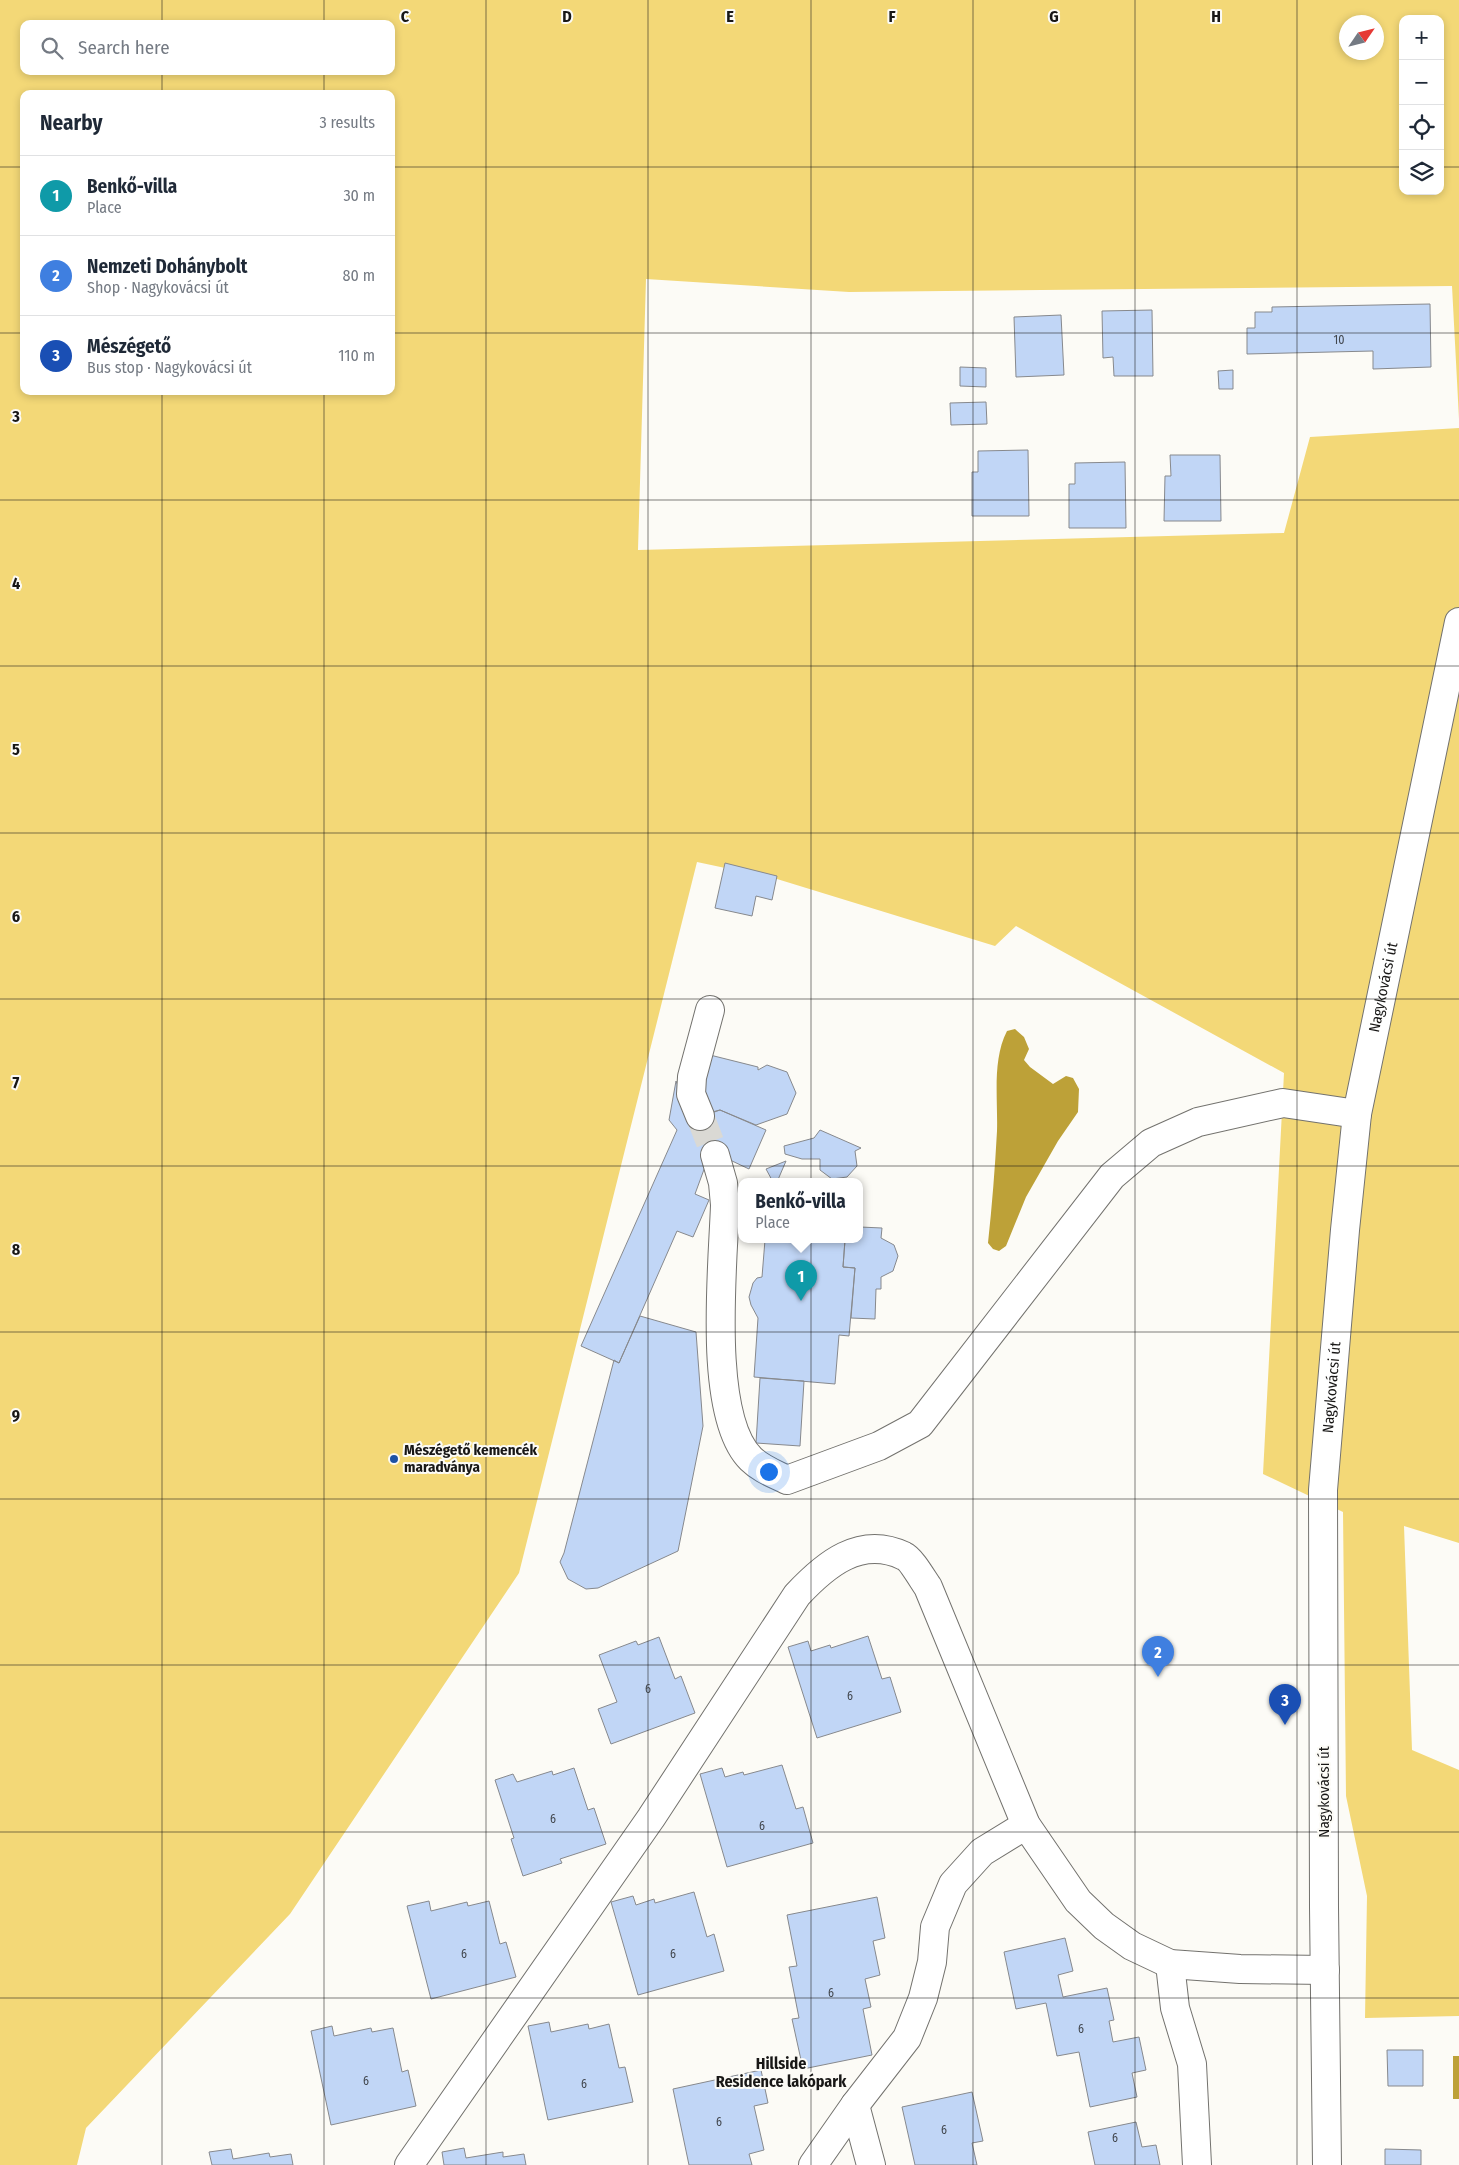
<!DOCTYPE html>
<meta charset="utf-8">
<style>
:root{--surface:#fff;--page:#f6f6f7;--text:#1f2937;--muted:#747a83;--line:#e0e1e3;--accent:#1d52a4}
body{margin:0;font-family:"Fira Sans Condensed",sans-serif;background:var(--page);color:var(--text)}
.controls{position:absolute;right:15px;top:15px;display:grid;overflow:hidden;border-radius:10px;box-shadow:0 2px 8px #0003}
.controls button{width:45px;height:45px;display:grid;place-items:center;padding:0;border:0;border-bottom:1px solid var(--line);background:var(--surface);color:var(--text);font:25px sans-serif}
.compass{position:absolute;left:1339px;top:15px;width:45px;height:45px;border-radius:50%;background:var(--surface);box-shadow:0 2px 8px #0003;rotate:55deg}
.you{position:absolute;left:768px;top:1471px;width:18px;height:18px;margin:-12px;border:4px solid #fff;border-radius:50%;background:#1a73e8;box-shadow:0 0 0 8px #1a73e833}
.badge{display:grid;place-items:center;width:32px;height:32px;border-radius:50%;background:var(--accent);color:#fff;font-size:16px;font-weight:700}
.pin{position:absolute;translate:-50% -41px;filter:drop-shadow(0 1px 2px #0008)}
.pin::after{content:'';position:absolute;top:26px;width:18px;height:15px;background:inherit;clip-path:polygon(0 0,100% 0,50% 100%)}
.popup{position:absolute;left:738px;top:1178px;width:125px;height:65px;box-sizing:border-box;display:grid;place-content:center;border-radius:10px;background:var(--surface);filter:drop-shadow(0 1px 4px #0005);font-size:16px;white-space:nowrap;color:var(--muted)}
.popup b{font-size:19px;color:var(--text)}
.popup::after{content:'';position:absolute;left:50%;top:100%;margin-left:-10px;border:10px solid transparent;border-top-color:var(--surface)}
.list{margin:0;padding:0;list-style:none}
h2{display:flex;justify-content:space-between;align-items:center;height:65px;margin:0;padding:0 20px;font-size:21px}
h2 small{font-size:16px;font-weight:400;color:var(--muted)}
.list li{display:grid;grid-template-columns:32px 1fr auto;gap:15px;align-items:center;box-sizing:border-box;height:80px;padding:0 20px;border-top:1px solid var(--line)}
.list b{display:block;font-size:19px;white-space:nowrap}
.list p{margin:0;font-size:16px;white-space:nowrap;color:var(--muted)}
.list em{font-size:16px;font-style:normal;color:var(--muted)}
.icon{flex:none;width:28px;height:28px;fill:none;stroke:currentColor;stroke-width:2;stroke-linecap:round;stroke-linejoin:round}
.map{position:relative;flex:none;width:1459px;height:2165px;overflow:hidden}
.search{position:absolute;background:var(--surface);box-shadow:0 2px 8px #0003;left:20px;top:20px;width:375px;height:55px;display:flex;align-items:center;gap:12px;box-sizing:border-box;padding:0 18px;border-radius:10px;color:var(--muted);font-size:19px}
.panel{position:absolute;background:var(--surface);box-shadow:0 2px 8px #0003;left:20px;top:90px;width:375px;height:305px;border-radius:10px}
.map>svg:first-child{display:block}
</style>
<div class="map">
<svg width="1459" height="2165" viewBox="0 0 1459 2165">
<rect width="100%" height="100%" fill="#fcfbf6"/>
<path fill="#f3d877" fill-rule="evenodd" d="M0 0H1459V419L1452 286 849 292 646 279 638 550 1284 533 1310 437 1459 428V1543L1404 1526 1412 1750 1459 1770V2016L1365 2018 1367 1896 1346 1796 1343 1512 1263 1474 1284 1073 1016 926 995 946 777 879 697 862 519 1573 290 1914 86 2128 77 2165H0ZM1403 19H1440V191H1403ZM1346 22H1376V52H1346ZM24 24H391V71H24ZM24 94H391V391H24Z"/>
<path fill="#bda138" d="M1015 1029 1024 1037 1029 1049 1024 1060 1030 1067 1053 1084 1066 1076 1073 1078 1079 1089 1078 1112 1058 1141 1026 1197 1006 1246 999 1251 993 1249 988 1243C992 1206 995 1168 997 1131 998 1099 992 1060 1007 1031Z
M1453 2056H1459V2099H1453Z"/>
<path fill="#c1d6f6" stroke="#87898d" d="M1430 304 1431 367 1373 369V351L1247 354V328H1255V312H1272V307Z
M1152 310 1153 376H1114L1113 357 1103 358 1102 311Z
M1061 315 1064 375 1016 377 1014 317Z
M960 367 986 368V387L960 386Z
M1233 370V389H1219L1218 371Z
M986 402 987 424 951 425 950 403Z
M1028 450 1029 516H972V472H978V451Z
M1170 455H1220L1221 521H1164L1165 476H1171Z
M1125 462 1126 528H1069V484H1075V463Z
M725 863 777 876 772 900 756 896 752 916 715 908Z
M710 1055 758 1067V1070L767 1065 787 1072 796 1093 787 1114 756 1125 720 1110 708 1113 699 1092Z
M676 1081 692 1120 720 1110 766 1130 749 1169 730 1160 706 1164 695 1194 709 1200 693 1237 677 1231 619 1363 581 1346 677 1130 669 1120Z
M820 1130 861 1148 855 1151 857 1166 847 1177 832 1179 820 1170V1159H802L785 1154 784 1146 814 1138Z
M786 1161 777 1182H773L766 1169Z
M860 1227 882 1228 881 1238 894 1245 898 1256 893 1271 881 1277V1289H876L875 1319 851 1318 855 1268 843 1267 845 1240H860Z
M765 1240H845L843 1267 855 1268 849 1336 839 1335 835 1384 754 1377 758 1318 751 1305 749 1297 753 1283 757 1278 762 1277Z
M640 1316 696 1332 703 1426 678 1551 598 1588 586 1589 568 1579 560 1562 564 1553 614 1360 619 1363Z
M760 1378 804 1381 800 1446 756 1443Z
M868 1636 882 1679 890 1677 901 1712 817 1738 788 1647 808 1641 811 1651 830 1645 831 1648Z
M659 1637 675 1679 681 1676 695 1713 611 1744 598 1709 617 1702 599 1655 636 1641 638 1645Z
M782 1765 796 1809 803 1807 813 1843 727 1867 700 1774 722 1768 725 1777 743 1772 744 1775Z
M574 1768 588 1810 594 1808 606 1844 560 1859 562 1863 523 1876 511 1839 514 1838 495 1780 513 1774 517 1782 552 1771 553 1775Z
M694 1892 707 1937 714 1934 724 1971 638 1995 611 1902 633 1896 636 1905 654 1899 655 1903Z
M877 1897 885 1938 873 1941 880 1975 865 1979 871 2007 863 2009 872 2055 803 2069 792 2019 799 2018 789 1967 797 1966 787 1915Z
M429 1901 431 1911 467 1902 468 1906 489 1901 500 1944 506 1942 516 1977 431 1999 407 1906Z
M1065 1938 1073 1971 1058 1975 1063 1997 1107 1988 1114 2020 1109 2021 1113 2042 1139 2037 1146 2070 1132 2073 1137 2097 1090 2107 1079 2052 1057 2056 1046 2003 1016 2009 1004 1952Z
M549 2022 551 2032 588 2024 589 2029 609 2024 619 2068 625 2067 633 2102 548 2120 528 2026Z
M332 2026 334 2036 371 2028 372 2032 393 2028 402 2072 408 2070 416 2106 331 2125 311 2031Z
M1387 2050H1423V2086H1388Z
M761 2070 768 2103 754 2106 764 2150 749 2154 752 2165H689L673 2089Z
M972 2092 983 2141 972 2143 977 2165H915L902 2107Z
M1136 2122 1142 2147 1156 2145 1160 2165H1095L1088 2132Z
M464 2148 466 2158 503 2152V2157L524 2154 526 2165H444L442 2152Z
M231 2149 233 2159 269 2153 270 2157 291 2154 293 2165H212L209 2152Z
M1385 2149 1421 2150V2165H1385Z"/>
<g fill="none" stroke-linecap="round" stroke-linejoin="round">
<path stroke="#dad9d4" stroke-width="28" stroke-dasharray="28 14" stroke-linecap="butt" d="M700 1116 715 1155"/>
<defs>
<g id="minor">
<path d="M700 1116 691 1094 692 1077 710 1010"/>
<path d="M715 1155 723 1183 725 1205C723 1265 707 1416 751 1459 761 1469 775 1474 787 1480L879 1446 920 1424 1112 1176 1151 1143 1198 1122 1283 1103 1357 1114"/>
<path d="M1170 1964 1175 2008 1192 2064 1197 2165"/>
<path d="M855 2105 871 2165"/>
<path d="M409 2165 651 1818 797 1595C825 1565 860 1535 904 1556 911 1559 923 1580 928 1587L1026 1825 1078 1901 1104 1926 1132 1946 1170 1964 1240 1969 1325 1970"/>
<path d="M813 2165 855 2105 907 2038 923 1998 932 1962 935 1927 953 1884 982 1852 1026 1825"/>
<path id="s1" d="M1327 2165 1324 1907 1323 1490 1345 1230 1357 1114 1459 622"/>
</g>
</defs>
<use href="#minor" stroke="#73726e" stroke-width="30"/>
<use href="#minor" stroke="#fff" stroke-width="28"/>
</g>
<path fill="none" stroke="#181716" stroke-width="1" stroke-opacity="0.55" d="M162 0V24M324 0V24M486 0V2165M648 0V2165M811 0V2165M973 0V2165M1135 0V2165M1297 0V2165M162 71V94M324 71V94M0 167H24M391 167H1403M1440 167H1459M0 333H24M391 333H1459M162 391V2165M324 391V2165M0 500H1459M0 666H1459M0 833H1459M0 999H1459M0 1166H1459M0 1332H1459M0 1499H1459M0 1665H1459M0 1832H1459M0 1998H1459"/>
<circle fill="#1d52a4" stroke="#fcfbf6" stroke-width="2" cx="394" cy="1459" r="5"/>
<g text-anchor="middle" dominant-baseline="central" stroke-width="4" stroke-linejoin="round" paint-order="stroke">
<g font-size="12" fill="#42474e">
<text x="1339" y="340">10</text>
<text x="648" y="1689">6</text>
<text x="850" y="1696">6</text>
<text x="553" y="1819">6</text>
<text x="762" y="1826">6</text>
<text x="464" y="1954">6</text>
<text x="673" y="1954">6</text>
<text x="831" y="1993">6</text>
<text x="1081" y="2029">6</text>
<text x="366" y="2081">6</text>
<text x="584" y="2084">6</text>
<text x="719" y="2122">6</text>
<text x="944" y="2130">6</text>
<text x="1115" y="2138">6</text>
</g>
<g font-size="15" fill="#181716" stroke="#fcfbf6">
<text stroke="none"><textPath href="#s1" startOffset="1182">Nagykovácsi út</textPath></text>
<text stroke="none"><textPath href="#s1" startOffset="778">Nagykovácsi út</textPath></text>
<text transform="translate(1324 1792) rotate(-90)">Nagykovácsi út</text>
</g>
<g font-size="15" font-weight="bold" fill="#181716" stroke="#fcfbf6" text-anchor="start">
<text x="404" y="1450">Mészégető kemencék<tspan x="404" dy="17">maradványa</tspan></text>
</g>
<g font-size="16" font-weight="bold" fill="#181716" stroke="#fcfbf6">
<text x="781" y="2063">Hillside<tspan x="781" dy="18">Residence lakópark</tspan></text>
</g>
</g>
<g font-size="16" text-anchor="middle" font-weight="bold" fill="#181716" stroke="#fcfbf6" stroke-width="4" stroke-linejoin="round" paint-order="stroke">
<text x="405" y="22">C</text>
<text x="567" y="22">D</text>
<text x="730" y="22">E</text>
<text x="892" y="22">F</text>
<text x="1054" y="22">G</text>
<text x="1216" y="22">H</text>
<text x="16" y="422">3</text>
<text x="16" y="589">4</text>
<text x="16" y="755">5</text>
<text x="16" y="922">6</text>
<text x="16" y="1088">7</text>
<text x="16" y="1255">8</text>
<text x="16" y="1421">9</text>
</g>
</svg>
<div class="controls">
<button>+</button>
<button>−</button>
<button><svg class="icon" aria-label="locate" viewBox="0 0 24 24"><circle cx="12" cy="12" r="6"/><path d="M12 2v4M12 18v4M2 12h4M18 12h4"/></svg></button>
<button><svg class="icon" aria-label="layers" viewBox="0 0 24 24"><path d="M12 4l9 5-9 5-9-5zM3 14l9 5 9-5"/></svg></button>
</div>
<svg class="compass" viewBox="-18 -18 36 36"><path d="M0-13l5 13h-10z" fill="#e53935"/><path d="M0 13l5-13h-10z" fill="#747a83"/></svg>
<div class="you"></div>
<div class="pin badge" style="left:801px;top:1301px;background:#0f9aa8">1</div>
<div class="popup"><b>Benkő-villa</b>Place</div>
<div class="pin badge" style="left:1158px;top:1677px;background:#3f7fe0">2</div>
<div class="pin badge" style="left:1285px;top:1725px;background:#1a4fb4">3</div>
<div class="search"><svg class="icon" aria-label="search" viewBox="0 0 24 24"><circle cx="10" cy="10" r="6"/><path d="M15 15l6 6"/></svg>Search here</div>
<section class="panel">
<h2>Nearby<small>3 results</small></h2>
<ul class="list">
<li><span class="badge" style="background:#0f9aa8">1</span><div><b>Benkő-villa</b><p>Place</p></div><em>30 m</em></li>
<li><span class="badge" style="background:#3f7fe0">2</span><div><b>Nemzeti Dohánybolt</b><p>Shop · Nagykovácsi út</p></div><em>80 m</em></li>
<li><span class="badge" style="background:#1a4fb4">3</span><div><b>Mészégető</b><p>Bus stop · Nagykovácsi út</p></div><em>110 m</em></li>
</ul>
</section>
</div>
